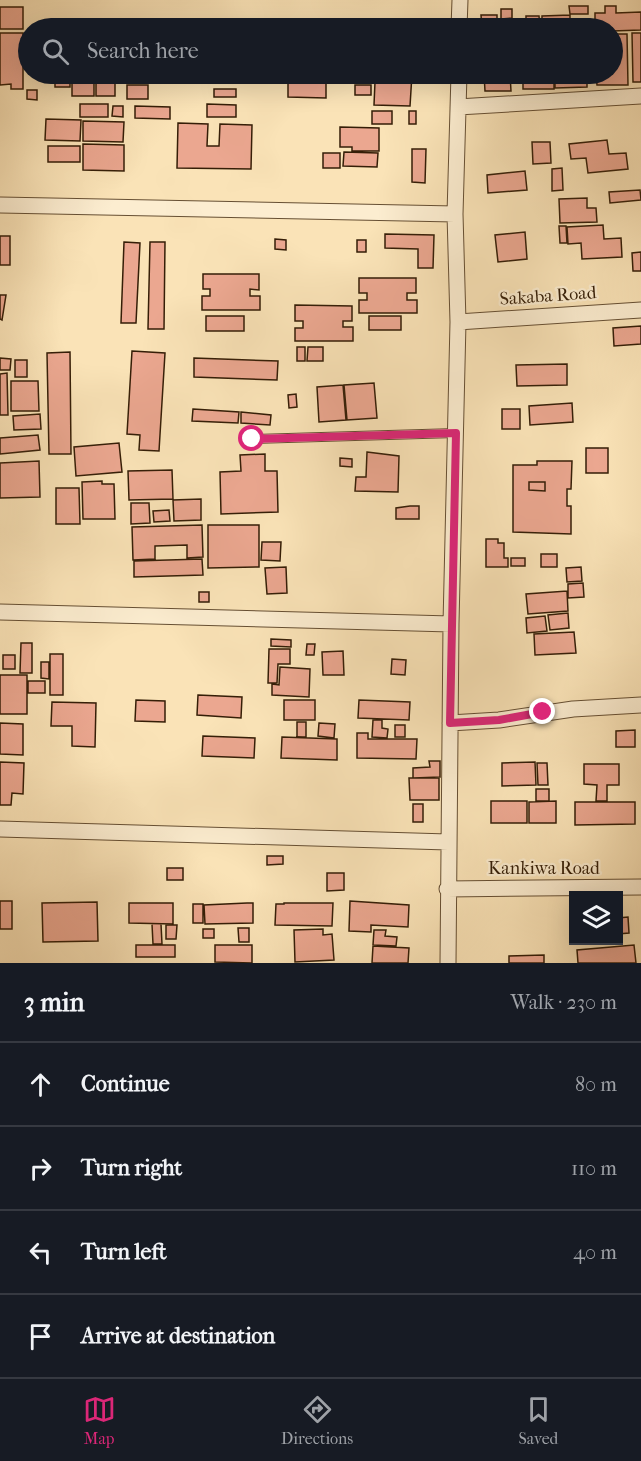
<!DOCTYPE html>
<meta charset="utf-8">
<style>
:root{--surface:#171b24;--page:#242831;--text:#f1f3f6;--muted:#9ea1a6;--line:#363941;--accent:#db2777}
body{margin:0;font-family:"IM FELL French Canon",serif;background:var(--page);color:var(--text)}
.controls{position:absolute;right:18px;bottom:18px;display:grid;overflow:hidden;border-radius:0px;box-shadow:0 6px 24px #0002}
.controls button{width:54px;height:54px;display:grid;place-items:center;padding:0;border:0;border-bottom:2px solid var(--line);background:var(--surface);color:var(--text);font:30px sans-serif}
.stop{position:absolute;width:18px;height:18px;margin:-14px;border:4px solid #db2777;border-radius:50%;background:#fff}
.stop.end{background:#db2777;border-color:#fff;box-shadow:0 2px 6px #0008}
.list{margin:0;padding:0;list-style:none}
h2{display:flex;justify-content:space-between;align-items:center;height:78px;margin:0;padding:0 24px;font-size:26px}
h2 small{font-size:20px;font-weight:400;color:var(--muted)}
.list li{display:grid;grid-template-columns:39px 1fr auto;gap:18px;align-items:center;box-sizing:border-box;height:84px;padding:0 24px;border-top:2px solid var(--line)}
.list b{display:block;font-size:22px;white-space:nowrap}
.list em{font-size:20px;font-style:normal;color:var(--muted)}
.icon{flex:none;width:33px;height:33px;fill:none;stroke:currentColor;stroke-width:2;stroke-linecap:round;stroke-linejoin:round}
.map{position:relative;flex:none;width:641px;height:963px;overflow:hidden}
.search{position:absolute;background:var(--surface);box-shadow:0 6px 24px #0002;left:18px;right:18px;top:18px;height:66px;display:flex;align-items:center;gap:15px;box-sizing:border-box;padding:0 21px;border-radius:33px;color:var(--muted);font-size:22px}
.sheet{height:414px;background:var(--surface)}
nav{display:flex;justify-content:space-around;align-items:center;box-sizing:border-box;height:84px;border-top:2px solid var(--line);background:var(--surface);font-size:16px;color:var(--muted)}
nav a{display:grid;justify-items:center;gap:3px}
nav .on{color:var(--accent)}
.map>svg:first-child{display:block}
</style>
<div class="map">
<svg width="641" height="963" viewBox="0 0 641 963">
<rect width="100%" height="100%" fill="#fae3b7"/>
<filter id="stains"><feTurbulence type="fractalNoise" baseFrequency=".00333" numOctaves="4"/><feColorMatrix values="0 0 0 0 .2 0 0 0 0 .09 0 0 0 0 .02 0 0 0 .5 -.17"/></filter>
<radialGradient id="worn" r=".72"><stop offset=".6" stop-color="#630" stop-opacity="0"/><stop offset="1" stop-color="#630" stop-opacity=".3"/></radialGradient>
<path fill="#eba790" stroke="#351e07" stroke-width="1.5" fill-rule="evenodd" d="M569 6H588V14H570Z
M605 6H616V13L641 12V30L612 31V28H595V13H605Z
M0 7H23V29H0Z
M501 9H512V18L501 19Z
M481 15H497V28H482Z
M570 15V28H542V16Z
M526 16H539L540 28H526Z
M70 25 112 26V28H70Z
M0 33H23V89H11V84L0 85Z
M632 33H641V82H633Z
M612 34H627L628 85H597L596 74H612Z
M55 74H70V87H55Z
M72 74H94V96H72Z
M96 74H115V96H96Z
M220 74H236V83H220Z
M281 74H325V82L281 81Z
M371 74H412L410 106 374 105 375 82 384 83V78L371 77Z
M484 74H510L511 91H485Z
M523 74H554V89H523Z
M555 74H583V77L587 76V87L555 88Z
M288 82 326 83V98L288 97Z
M127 85H148V99H127Z
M355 85H371V95H355Z
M214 89H236V97H214Z
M27 90H37V100L27 99Z
M80 104H108V117H80Z
M207 104 236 105V117H207Z
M113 106H123V117L112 116Z
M135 106 170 107V119L135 118Z
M372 111H392V124H372Z
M409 111H416V124H409Z
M46 119 81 120 80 141 45 140Z
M83 121 124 122 123 142 83 141Z
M178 123 208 124 207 146H219L220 124 252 125 251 169 177 168Z
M340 127 379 128V151H352V147H340Z
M607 140 609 154 626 153 628 169 588 173 586 158 571 159 569 144Z
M532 142H550L551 163 533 164Z
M83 144 124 145V171L83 170Z
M48 146H80V162H48Z
M412 149H426L425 183 412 182Z
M344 152 378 153 377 167 343 166Z
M323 153H340V168H323Z
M562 168 563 190 552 191V169Z
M525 171 527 190 488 193 487 175Z
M640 190 641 200 610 203 609 192Z
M587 198V208H596L597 222 560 223 559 199Z
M603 225 604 239 621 238 622 257 582 259 581 243 568 244 567 227Z
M559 226H566L567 243H560Z
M525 232 527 259 498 262 495 235Z
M385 234 434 235 433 268H418V249L385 248Z
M0 236H10V265H0Z
M275 239 286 240V250L275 249Z
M357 240H366V252H357Z
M124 242 140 243 136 323H121Z
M150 242H165L164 329H148Z
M641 252V271H633L632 253Z
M203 274H259V290L250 289V296H260V310H202V296H210V289H203Z
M359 278H416V293H407V300H417V313H359V300H367V293H359Z
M0 295H6L2 320 0 319Z
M295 305 352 306V321H343V327H353V341H295V328H303V321H295Z
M206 316H244V331H206Z
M369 316H401V330H369Z
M641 326V344L614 346 613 328Z
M297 347H305V361H297Z
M308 347H323V361H307Z
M132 351 165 353 159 451 139 450 140 435 127 434Z
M70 352 71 454H49L47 353Z
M0 358 11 359 10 370H0Z
M194 358 278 361 277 380 194 377Z
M15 360H27V377H15Z
M567 364V385L517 386 516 365Z
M7 373 8 415H0V374Z
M11 381H38L39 411H11Z
M374 383 377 418 347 420 344 385Z
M343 385 346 420 319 422 317 387Z
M296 394 297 407 289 408 288 395Z
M572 403 573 422 530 425 529 406Z
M193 409 239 412 238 423 192 421Z
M502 409H520V429H502Z
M241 412 271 415 270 425 241 423Z
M40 414 41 429 14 430 13 416Z
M38 435 40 450 0 454V438Z
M119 443 122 472 76 476 74 447Z
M586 448H608V473H586Z
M367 452 399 456 398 492 355 491 356 477H366Z
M265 454V471H277L278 512 221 514 220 472 241 471 240 455Z
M340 458 352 459V467L340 466Z
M39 461 40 497 0 498V463Z
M537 461H572L571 489H567V506H571V534L513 532V465H537ZM529 482H545V491L529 490Z
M172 470 173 499 129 500 128 471Z
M102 481V484H114L115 519H83L82 482Z
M529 482H545V491L529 490Z
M56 488H79L80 524H56Z
M201 499V520L174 521 173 500Z
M131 503H149L150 523 131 524Z
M410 506H419V519H396V508Z
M169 510 170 521 154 522 153 511Z
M202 525 203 557 187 558V545L155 546V559L133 560 132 527Z
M208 525H259V567L208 568Z
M486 539H498V543H504V558H508V567H486Z
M262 542H281L280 561 261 560Z
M541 554H557V567H541Z
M511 558H525V566H511Z
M202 559 203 575 134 577V561Z
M286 567 287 593 267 594 265 568Z
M581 567 582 581 567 582 566 568Z
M583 583 584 597 568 598V584Z
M567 591 568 611 528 614 526 594Z
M199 592H209V602H199Z
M568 613 569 628 550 630 548 615Z
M545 616 547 631 527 633 526 618Z
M574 632 576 653 535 655 534 634Z
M271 639 291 640V647L271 646Z
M21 643H32V673H20Z
M307 644H315L314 655H306Z
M269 649H290V664H278L277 683H268Z
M343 651 344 675H323L322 652Z
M50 654H63V695H50Z
M3 655H15V669H3Z
M392 659 406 660 405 675 391 674Z
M41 662H49V679L41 678Z
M280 667 310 669 309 697 272 695V684L279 685Z
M0 675H27V714H0Z
M28 681H45V693H28Z
M198 695 242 697 241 718 197 715Z
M136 700 165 701V722L135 721Z
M284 700H315V720H284Z
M359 700 410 702 409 720 358 718Z
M52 702 96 703 95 747 72 746V726H51Z
M373 720H382V728L388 729 387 738 372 737Z
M297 722H306V737H297Z
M0 723 23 724V755L0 754Z
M319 723 335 724 334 738 318 736Z
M395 725H405V737H395Z
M635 730V747H616V731Z
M357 733H368V739H417L416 759 357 758Z
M203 736 255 738 254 758 202 756Z
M282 737 337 739V760L281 758Z
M429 761H440V777L413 778V768L430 767Z
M0 762 24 763 23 794 12 793 11 805H0Z
M535 762 536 785 502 786V763Z
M537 763H547L548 785H538Z
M584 764H619V785H607V801H596L597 785 584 784Z
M409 778H439V800H410Z
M536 789H549V801H536Z
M491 801H527V823H491Z
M556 801V823H529V802Z
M575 802H635V824L575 825Z
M413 804H423V822H413Z
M267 856H283V864L267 865Z
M167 868H183V880H167Z
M327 873H344V890L327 891Z
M0 901H12V929H0Z
M350 901 409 905 408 927 371 925V932L349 931Z
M97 902 98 941 43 942 42 903Z
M129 903H173V924L129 923Z
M247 903H253V923L205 924 204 905Z
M284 903H333L332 926 275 925 276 904H284Z
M193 904H203V923H193Z
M628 917 629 933 618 934V918Z
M152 924H161L162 944H153Z
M166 925H177L176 939H166Z
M238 928H249V942H239Z
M203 929H214V938H203Z
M323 929V935L332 934 334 960 295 962 294 930Z
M374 930H386L385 936 397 937 396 946 373 945Z
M136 945H175V957H136Z
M215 945H252V963L215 962Z
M634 945 636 963H578L577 950Z
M373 946 409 948 408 963H372Z
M544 955V963H509V956Z"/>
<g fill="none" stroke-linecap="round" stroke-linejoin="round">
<defs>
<path id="service" d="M252 439 456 433"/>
<path id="minor" d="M459 28 460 0
M458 107 641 96
M0 205 455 214
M458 322 641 310
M0 612 451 624
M450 723 499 720 573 709 641 705
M0 829 448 842
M447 889 641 887
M448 963 451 624 458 322 455 214 459 74"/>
</defs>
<use href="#service" stroke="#664f33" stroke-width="10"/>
<use href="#minor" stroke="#664f33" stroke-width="17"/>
<use href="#service" stroke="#fcedd0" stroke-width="8"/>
<use href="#minor" stroke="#fcedd0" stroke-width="15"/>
</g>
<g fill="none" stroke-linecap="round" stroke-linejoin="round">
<path stroke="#db2777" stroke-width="8" d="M252 439 456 433 450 723 499 720 543 712"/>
</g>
<g text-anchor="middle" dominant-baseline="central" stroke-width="4.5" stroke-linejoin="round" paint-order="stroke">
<g font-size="18" fill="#351e07" stroke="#fcedd0">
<text transform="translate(548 296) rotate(-4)">Sakaba Road</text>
<text x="544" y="868">Kankiwa Road</text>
</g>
</g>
<rect width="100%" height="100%" filter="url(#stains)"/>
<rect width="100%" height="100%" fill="url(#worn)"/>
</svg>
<div class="controls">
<button><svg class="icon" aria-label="layers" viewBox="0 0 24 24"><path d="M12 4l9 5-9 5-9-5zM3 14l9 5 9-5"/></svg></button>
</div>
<div class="stop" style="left:252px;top:439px"></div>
<div class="stop end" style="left:543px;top:712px"></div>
<div class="search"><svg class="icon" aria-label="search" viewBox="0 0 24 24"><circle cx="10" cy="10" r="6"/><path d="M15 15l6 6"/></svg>Search here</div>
</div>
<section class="sheet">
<h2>3 min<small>Walk · 230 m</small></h2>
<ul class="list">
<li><svg class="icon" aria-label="ahead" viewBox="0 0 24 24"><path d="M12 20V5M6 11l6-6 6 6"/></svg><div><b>Continue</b></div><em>80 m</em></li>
<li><svg class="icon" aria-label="right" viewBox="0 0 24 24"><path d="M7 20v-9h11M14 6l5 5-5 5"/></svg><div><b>Turn right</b></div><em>110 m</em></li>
<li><svg class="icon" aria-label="left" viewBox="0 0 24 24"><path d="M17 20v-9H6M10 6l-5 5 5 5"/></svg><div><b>Turn left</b></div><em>40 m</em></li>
<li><svg class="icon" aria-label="arrive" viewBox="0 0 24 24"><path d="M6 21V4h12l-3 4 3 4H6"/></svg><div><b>Arrive at destination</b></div></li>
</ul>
</section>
<nav>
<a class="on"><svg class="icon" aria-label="map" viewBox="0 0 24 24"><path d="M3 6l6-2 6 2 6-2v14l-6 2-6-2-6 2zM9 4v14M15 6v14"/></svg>Map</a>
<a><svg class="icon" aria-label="directions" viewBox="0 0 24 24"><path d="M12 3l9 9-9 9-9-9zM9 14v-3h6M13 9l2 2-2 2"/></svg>Directions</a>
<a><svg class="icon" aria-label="saved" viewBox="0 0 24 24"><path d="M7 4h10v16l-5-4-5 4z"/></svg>Saved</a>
</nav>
